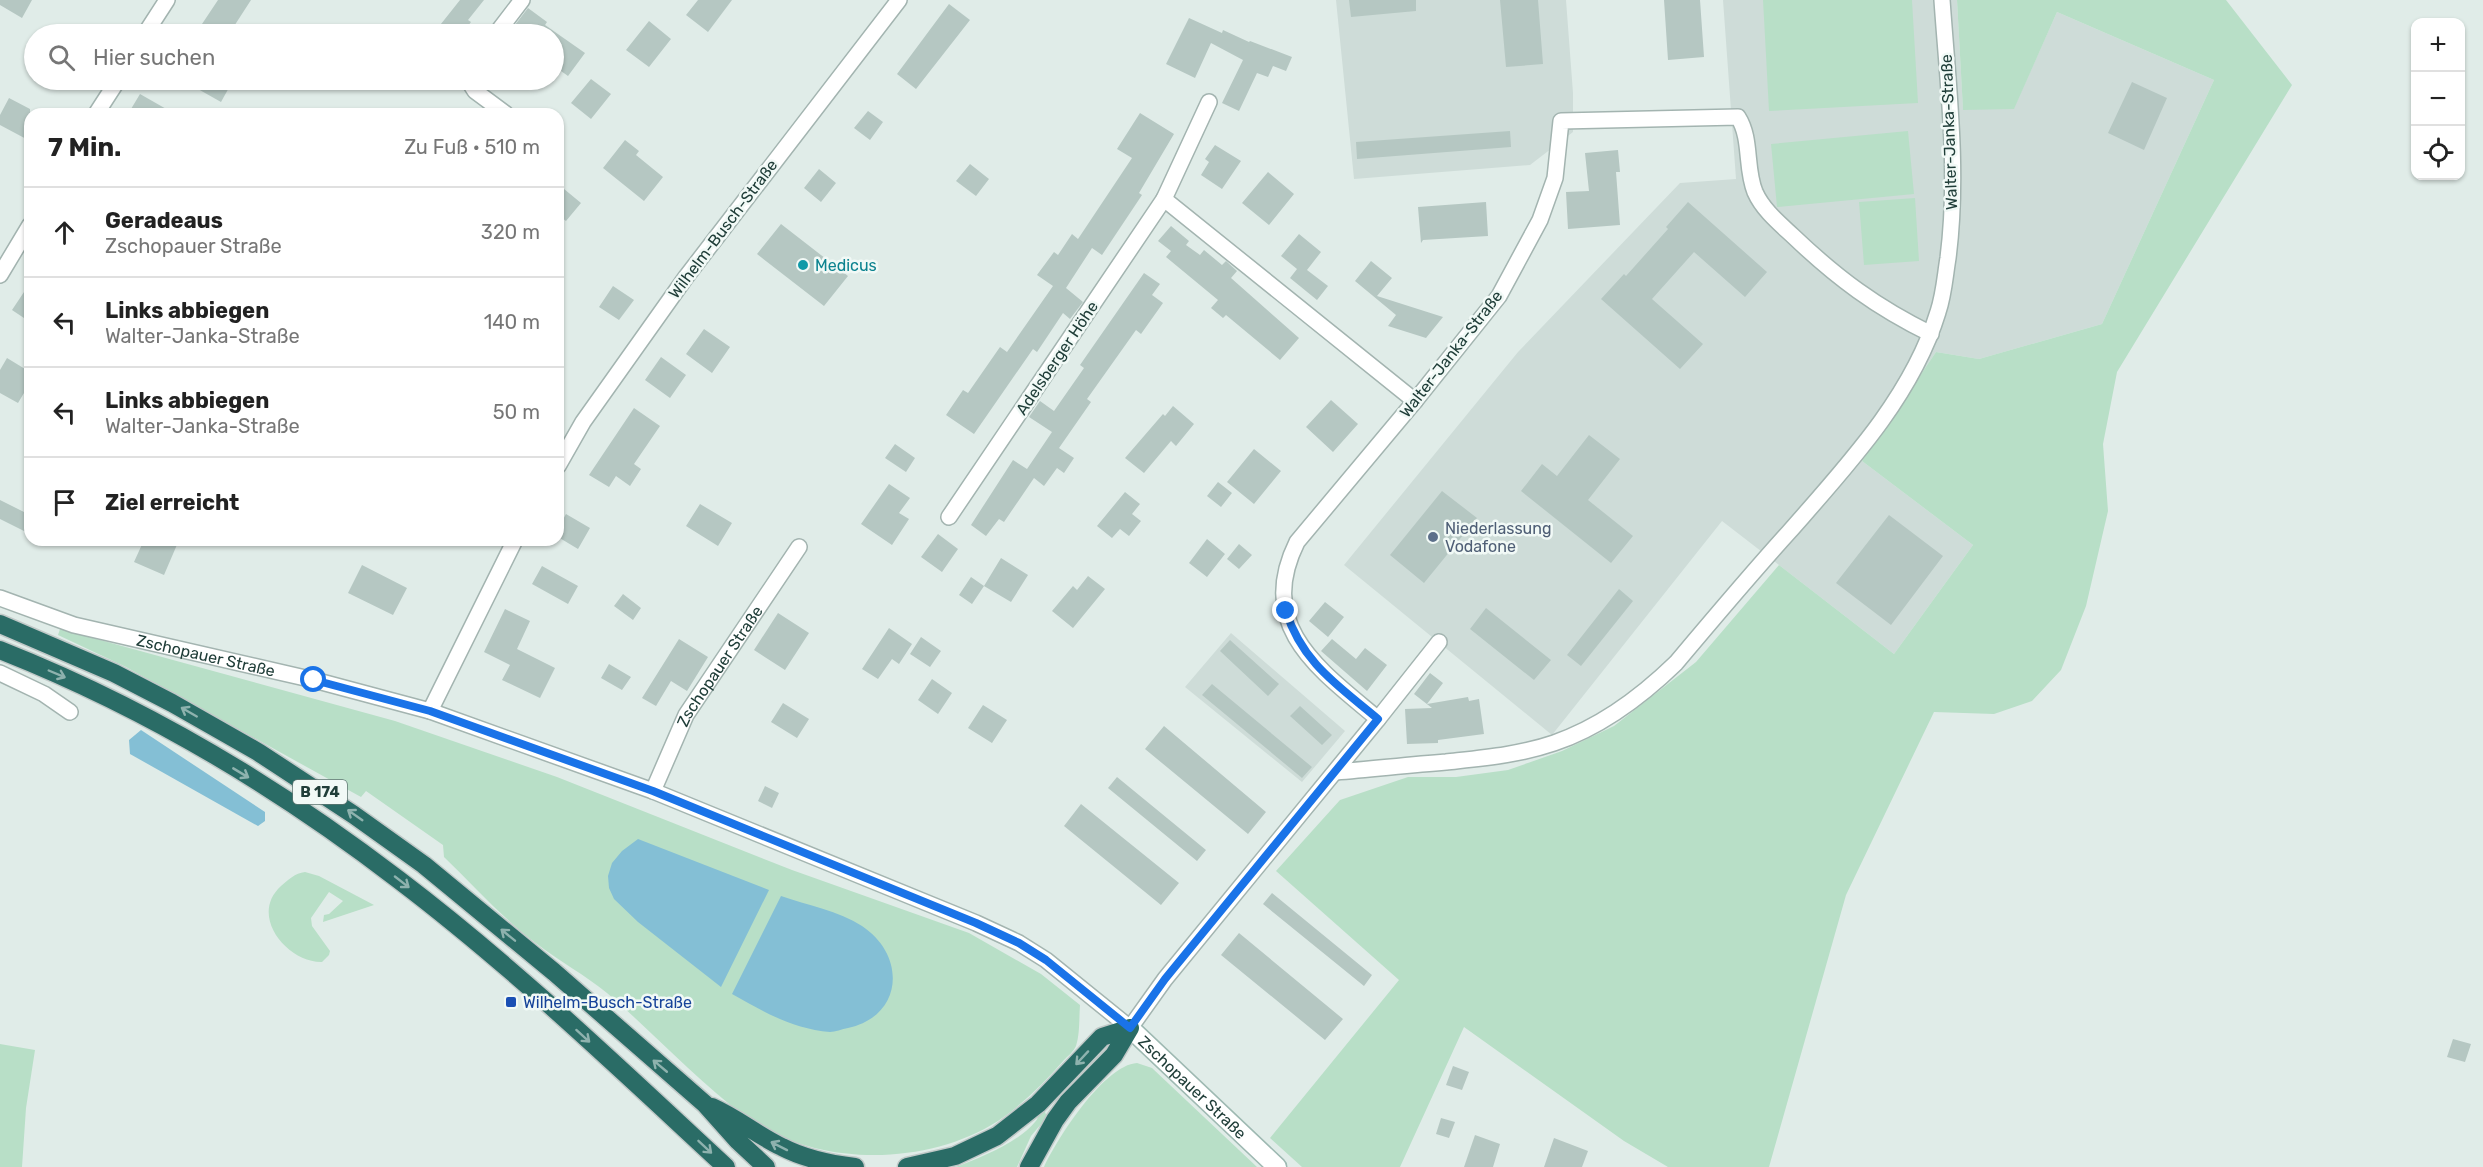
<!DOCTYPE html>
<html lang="de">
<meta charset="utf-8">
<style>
:root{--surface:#fff;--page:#f6f6f6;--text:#222;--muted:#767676;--line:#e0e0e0}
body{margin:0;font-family:Rubik,sans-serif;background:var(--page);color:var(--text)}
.controls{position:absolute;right:18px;top:18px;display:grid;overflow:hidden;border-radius:12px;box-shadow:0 2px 4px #0004}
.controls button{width:54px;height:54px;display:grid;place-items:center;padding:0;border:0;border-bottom:2px solid var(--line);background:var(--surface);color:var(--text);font:30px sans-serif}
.stop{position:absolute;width:18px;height:18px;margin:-14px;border:4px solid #1a73e8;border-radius:50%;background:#fff}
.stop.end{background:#1a73e8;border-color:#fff;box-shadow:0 2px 6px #0008}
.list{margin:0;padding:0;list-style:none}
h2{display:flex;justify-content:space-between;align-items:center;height:78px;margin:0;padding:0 24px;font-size:26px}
h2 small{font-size:20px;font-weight:400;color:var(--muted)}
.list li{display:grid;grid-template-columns:39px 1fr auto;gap:18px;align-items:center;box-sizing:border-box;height:90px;padding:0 24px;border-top:2px solid var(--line)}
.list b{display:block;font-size:22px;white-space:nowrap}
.list p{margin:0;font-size:20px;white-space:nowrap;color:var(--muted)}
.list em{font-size:20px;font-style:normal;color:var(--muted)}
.icon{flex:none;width:33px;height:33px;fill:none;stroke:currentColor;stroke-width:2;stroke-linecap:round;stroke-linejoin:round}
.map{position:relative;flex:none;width:2483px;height:1167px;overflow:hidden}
.search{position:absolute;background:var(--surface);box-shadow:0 2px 4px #0004;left:24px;top:24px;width:540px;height:66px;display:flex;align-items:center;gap:15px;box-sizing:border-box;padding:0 21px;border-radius:33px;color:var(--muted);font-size:22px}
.panel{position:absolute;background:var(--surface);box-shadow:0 2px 4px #0004;left:24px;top:108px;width:540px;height:438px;border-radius:18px}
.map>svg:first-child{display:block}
</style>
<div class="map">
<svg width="2483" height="1167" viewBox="0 0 2483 1167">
<rect width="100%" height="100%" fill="#e0ece8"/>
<path fill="#cedcd8" d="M1336 0H1566L1573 93V132L1530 165 1354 179Z
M1723 0H1957L1963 109 2014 108 2057 12 2214 80 2102 324 1979 359 1936 352 1862 461 1973 545 1894 654 1722 521 1552 735 1344 565 1518 352 1680 183 1736 179Z
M1231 633 1345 731 1302 782 1185 687Z"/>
<path fill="#b8dfc7" d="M1763 0H1912L1918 103 1769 111Z
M1957 0H2226L2292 85 2117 372 2103 444 2108 511 2086 606 2061 670 2032 701 1994 714 1934 712 1846 895 1769 1167H1668L1624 1141 1464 1027 1400 1167H1302L1270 1138 1399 980 1276 871 1340 800 1408 777H1456L1508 770 1562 751 1614 726 1696 662 1779 565 1894 654 1973 545 1862 461 1936 352 1979 359 2102 324 2214 80 2057 12 2014 109 1963 110Z
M1908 131 1914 194 1777 207 1771 144Z
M1915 198 1919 261 1864 265 1859 202Z
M60 629 395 721 557 777 792 870 969 933 1041 974 1080 1005C1079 1018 1080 1034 1076 1046 1074 1051 1068 1056 1064 1060 1044 1083 1023 1104 998 1121 926 1167 816 1167 746 1117 696 1080 654 1033 607 993 585 975 559 961 537 944 503 919 474 886 444 857L443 845 366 791 361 797 126 667 58 635Z
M305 872 319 876 374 905 323 922 324 915 329 914 343 901 329 892 311 918 312 926 330 951 329 955 322 962C288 963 248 916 281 886 288 880 295 873 305 872Z
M0 1044 35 1050 26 1108 22 1167H0Z
M1137 1063 1152 1068 1257 1167H1044C1057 1139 1104 1065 1137 1063Z
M1042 1111 1045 1112 1047 1117 1031 1136 1017 1167H956C980 1158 1019 1142 1035 1122 1039 1118 1037 1115 1042 1111Z"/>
<path fill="#84bfd5" d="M141 730 265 812V821L258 826 130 754 129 740Z
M638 839 769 890 721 987 638 922 614 899 609 888 608 876 612 863 622 851Z
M781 896C807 905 839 911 862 926 907 956 903 1016 848 1028 842 1029 835 1032 830 1032 793 1029 764 1012 732 994Z"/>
<path fill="#b5c7c2" d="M0 0H32L22 18 0 5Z
M218 0H251L229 34H212L200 27Z
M460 0H484L468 20 471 22 462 34H433Z
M698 0H732L708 32 686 15Z
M1349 0H1416V11L1351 17Z
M1500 0H1538L1543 64 1506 67Z
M1664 0H1700L1704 57 1668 60Z
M949 4 970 20 916 89 897 74Z
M528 8 547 22 545 25 585 53 568 76 554 66V34H508Z
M1189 18 1222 33 1223 30 1249 42 1250 41 1292 57 1286 71 1273 66 1268 77 1257 73 1239 111 1222 103 1243 60 1211 43 1195 78 1166 64Z
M649 21 671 39 649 67 626 50Z
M591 79 611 94 591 119 571 103Z
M182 80H222L231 84 221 102Z
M2132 82 2167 98 2144 150 2108 133Z
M140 94 175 114H128Z
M9 98 30 109V141L0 125V115Z
M868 111 883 122 870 140 854 128Z
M1140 113 1174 134 1139 193 1142 195 1102 255 1092 248 1066 288 1083 302 1070 319 1063 313 1037 352 1033 349 974 434 946 415 963 390 968 393 1000 347 1007 352 1053 286 1037 275 1054 252 1058 255 1072 234 1078 239 1132 158 1117 149Z
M1510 131 1511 147 1357 159 1356 142Z
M625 140 639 151 636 155 663 177 644 201 603 168Z
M1215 145 1241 161 1222 189 1201 175 1209 162 1205 159Z
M1618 150 1620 172H1616L1620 225 1568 229 1566 192 1589 191 1585 153Z
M970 164 989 179 976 196 956 181Z
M819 169 836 183 821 202 804 188Z
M1268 172 1294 194 1269 225 1242 203Z
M558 184 581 203 566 221 558 215Z
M1486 202 1488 236 1423 240 1421 243 1418 207Z
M1688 202 1767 272 1745 297 1694 252 1652 299 1703 344 1680 369 1601 299 1624 274 1626 276 1668 229 1666 227Z
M781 224 848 276 824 306 757 254Z
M1171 226 1189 241 1186 245 1200 255 1204 250 1222 265 1226 261 1237 271 1231 278 1299 338 1280 360 1226 315 1223 318 1211 308 1218 300 1166 257 1171 251 1158 241Z
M1299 234 1321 252 1307 270 1328 286 1317 300 1290 278 1297 269 1281 256Z
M1371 261 1392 278 1377 296 1443 317 1426 338 1388 326 1396 315 1355 281Z
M1144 273 1160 284 1152 295 1163 303 1141 334 1136 330 1087 399 1091 402 1059 448 1074 458 1064 473 1057 468 1044 486 1034 478 1004 522 999 519 986 536 971 525 1013 460 1027 469 1052 432 1029 417 1040 401 1054 411 1084 368 1080 365Z
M30 283V322L12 310Z
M613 286 634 300 619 320 599 307Z
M704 329 730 347 712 373 686 354Z
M661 357 686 375 670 398 645 380Z
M7 358 30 372V383L18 403 0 393V370Z
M1331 400 1358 424 1333 452 1306 427Z
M1173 406 1194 424 1176 446 1171 441 1144 473 1125 458 1163 414 1165 416Z
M634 408 660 426 634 464 641 469 630 486 616 476 609 487 589 475Z
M1589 435 1620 459 1588 500 1633 536 1611 563 1521 491 1542 464 1557 476Z
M895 444 915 458 906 472 885 458Z
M1254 449 1281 471 1254 504 1227 482Z
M1218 482 1232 493 1221 507 1207 496Z
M889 484 910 498 899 513 909 519 892 545 861 524Z
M1442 491 1477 518 1424 583 1390 555Z
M1125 492 1140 504 1132 514 1141 521 1129 536 1120 529 1112 538 1097 526Z
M0 500 30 515V534L0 519Z
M700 504 732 523 718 546 686 526Z
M566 514 590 528 578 549 558 537V529Z
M1889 515 1943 556 1891 625 1836 583Z
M938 534 958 549 942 572 921 557Z
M1207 539 1225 554 1207 577 1189 563Z
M144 540H179L164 575 134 562Z
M1239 544 1252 555 1239 569 1227 559Z
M1001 558 1028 575 1011 602 984 586Z
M362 565 407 588 393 615 348 593Z
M542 566 578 586 568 604 532 584Z
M1088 576 1105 589 1073 628 1052 611 1073 586 1077 590Z
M971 577 984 586 972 604 959 595Z
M1619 589 1633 601 1581 666 1567 655Z
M623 594 641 608 633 620 614 606Z
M1325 602 1344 617 1328 637 1309 621Z
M1486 608 1551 660 1534 680 1470 629Z
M505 609 530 621 517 649 555 668 540 698 502 680 510 665 484 652Z
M778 613 809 633 785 670 754 650Z
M889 628 912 644 899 664 892 659 878 679 862 669Z
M921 637 941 651 930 667 910 654Z
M679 639 708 657 687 691 671 681 656 706 642 698Z
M1332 639 1356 659 1365 648 1387 665 1367 691 1321 651Z
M1230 640 1279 684 1268 696 1220 651Z
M609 664 631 677 622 690 601 678Z
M1430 673 1443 683 1427 704 1468 697 1469 701 1479 699 1484 734 1438 740V743L1407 744 1405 709 1432 708 1414 694Z
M932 679 952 693 938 714 918 700Z
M1212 684 1312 767 1302 778 1202 695Z
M783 703 809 719 797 738 771 722Z
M983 705 1007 720 992 743 968 728Z
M1300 706 1332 735 1322 745 1290 716Z
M1164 726 1266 812 1248 834 1145 749Z
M1117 777 1206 850 1197 861 1108 788Z
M765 786 779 793 772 808 758 801Z
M1081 804 1179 883 1161 905 1064 826Z
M1272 893 1372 975 1364 986 1263 904Z
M1239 933 1343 1019 1325 1040 1221 955Z
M2453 1039 2471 1044 2465 1062 2447 1057Z
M1453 1066 1469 1072 1462 1090 1446 1085Z
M1441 1118 1455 1122 1449 1138 1436 1134Z
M1475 1135 1500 1144 1493 1167H1464Z
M1554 1138 1588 1151 1582 1167H1544Z"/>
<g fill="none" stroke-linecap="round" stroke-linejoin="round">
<defs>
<g id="street">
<path d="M145 34 167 0"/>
<path d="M496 34 522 0"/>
<path d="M468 80 475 91 506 114"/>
<path d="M96 114 118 80"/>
<path d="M1164 199 1415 401"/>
<path d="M0 275 30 225"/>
<path d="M558 466 583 422 686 277 899 0"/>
<path d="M949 517 1164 199 1209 102"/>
<path id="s1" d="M0 598 74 625 314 680 430 711 653 791 976 923 1019 943 1046 960 1130 1028 1165 979 1378 719C1320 670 1255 627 1297 542L1415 401 1499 296 1540 220 1555 178 1561 121 1738 117C1752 139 1745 168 1755 192 1763 210 1779 223 1793 236 1837 278 1876 307 1931 334"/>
<path d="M0 673 44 694 70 712"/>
<path d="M430 711 515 540"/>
<path d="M1378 719 1439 642"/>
<path d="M1336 772C1372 769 1409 765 1446 762 1482 758 1519 755 1554 743 1601 727 1641 697 1676 663 1713 619 1750 575 1789 532 1846 467 1912 397 1938 312 1944 294 1945 276 1948 258 1959 172 1948 86 1942 0"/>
<path id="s2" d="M653 791 686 715 799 547"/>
</g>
<g id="secondary">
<path id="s3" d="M1130 1028 1277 1167"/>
</g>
<path id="highway" d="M0 624 114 673 172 703 258 752 354 815 424 865 554 972 705 1104 738 1141 766 1167
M0 650C142 706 278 787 399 880 515 968 620 1069 726 1167
M712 1107C737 1118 757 1135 782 1147 805 1159 830 1164 855 1167
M907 1167 955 1156 997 1136 1038 1104 1102 1037 1130 1028
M1029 1167 1055 1120 1068 1102 1114 1055 1130 1028"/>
</defs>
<use href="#street" stroke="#a3b4b0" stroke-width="18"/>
<use href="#secondary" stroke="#9eb9b2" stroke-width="21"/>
<use href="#highway" stroke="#c1c9c8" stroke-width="21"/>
<use href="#street" stroke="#fff" stroke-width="15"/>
<use href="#secondary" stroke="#fff" stroke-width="18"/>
<use href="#highway" stroke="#2a6c66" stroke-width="18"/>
</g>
<defs><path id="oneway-shaft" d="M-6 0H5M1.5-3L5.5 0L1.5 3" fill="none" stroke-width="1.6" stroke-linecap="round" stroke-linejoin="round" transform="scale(1.5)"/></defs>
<g stroke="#8eb2ae">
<use href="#oneway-shaft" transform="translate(57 674) rotate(23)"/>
<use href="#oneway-shaft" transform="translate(189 712) rotate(-150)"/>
<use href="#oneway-shaft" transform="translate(241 773) rotate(31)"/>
<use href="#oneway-shaft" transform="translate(355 815) rotate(-145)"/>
<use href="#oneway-shaft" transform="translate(402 882) rotate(38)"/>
<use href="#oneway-shaft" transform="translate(508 935) rotate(-141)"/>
<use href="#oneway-shaft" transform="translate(583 1036) rotate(42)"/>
<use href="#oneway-shaft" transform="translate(1082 1058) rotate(133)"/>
<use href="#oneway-shaft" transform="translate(660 1066) rotate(-140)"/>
<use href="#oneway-shaft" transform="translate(779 1146) rotate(-153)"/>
<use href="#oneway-shaft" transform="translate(705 1147) rotate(43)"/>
</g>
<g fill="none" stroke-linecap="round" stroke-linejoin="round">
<path stroke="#1a73e8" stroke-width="8" d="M314 680 430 711 653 791 976 923 1019 943 1046 960 1130 1028 1165 979 1378 719C1339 686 1302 663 1286 611"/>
</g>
<circle fill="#0f9aa8" stroke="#f1f9f6" stroke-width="2" cx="803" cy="265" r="6"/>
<circle fill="#5c6f8a" stroke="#f1f9f6" stroke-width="2" cx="1433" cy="537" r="6"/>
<rect fill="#1a4fb4" stroke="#f1f9f6" stroke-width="2" x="505" y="996" width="12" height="12" rx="3"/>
<g text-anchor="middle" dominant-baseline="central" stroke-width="5" stroke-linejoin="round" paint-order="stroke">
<rect fill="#f1f9f6" stroke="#5f7672" stroke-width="1.5" x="293" y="780" width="54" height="24" rx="4.5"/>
<g font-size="15" font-weight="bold" fill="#203e39">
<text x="320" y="792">B 174</text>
</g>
<g font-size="16" fill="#203e39" stroke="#f1f9f6">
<text transform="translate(1949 132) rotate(-92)">Walter-Janka-Straße</text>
<text transform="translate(723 229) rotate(-53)">Wilhelm-Busch-Straße</text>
<text transform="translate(1451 354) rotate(-52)">Walter-Janka-Straße</text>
<text transform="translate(1057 358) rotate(-56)">Adelsberger Höhe</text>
<text stroke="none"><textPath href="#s1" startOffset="214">Zschopauer Straße</textPath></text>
<text stroke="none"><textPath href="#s2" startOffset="142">Zschopauer Straße</textPath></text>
<text stroke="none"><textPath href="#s3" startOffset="86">Zschopauer Straße</textPath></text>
</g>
<g font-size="16" fill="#0d838f" stroke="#f1f9f6" text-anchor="start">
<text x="815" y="265">Medicus</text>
</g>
<g font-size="16" fill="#4e5e75" stroke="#f1f9f6" text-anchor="start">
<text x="1445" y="528">Niederlassung<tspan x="1445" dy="18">Vodafone</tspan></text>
</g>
<g font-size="16" fill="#164399" stroke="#f1f9f6" text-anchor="start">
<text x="523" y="1002">Wilhelm-Busch-Straße</text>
</g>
</g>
</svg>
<div class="controls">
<button>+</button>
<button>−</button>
<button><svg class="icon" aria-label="locate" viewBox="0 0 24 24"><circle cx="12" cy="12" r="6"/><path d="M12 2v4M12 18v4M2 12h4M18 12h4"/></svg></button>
</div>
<div class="stop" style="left:314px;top:680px"></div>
<div class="stop end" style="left:1286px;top:611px"></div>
<div class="search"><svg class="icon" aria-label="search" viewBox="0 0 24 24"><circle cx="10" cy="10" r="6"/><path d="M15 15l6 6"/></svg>Hier suchen</div>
<section class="panel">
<h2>7 Min.<small>Zu Fuß · 510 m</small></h2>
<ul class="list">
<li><svg class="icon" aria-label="ahead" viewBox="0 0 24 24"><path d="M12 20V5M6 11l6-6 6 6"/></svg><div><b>Geradeaus</b><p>Zschopauer Straße</p></div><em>320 m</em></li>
<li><svg class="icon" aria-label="left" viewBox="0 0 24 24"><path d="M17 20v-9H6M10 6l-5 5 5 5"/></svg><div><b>Links abbiegen</b><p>Walter-Janka-Straße</p></div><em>140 m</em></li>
<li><svg class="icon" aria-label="left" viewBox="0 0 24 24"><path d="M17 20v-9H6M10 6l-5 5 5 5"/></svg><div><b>Links abbiegen</b><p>Walter-Janka-Straße</p></div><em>50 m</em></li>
<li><svg class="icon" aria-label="arrive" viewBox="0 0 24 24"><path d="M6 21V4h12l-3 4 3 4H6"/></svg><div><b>Ziel erreicht</b></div></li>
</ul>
</section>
</div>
